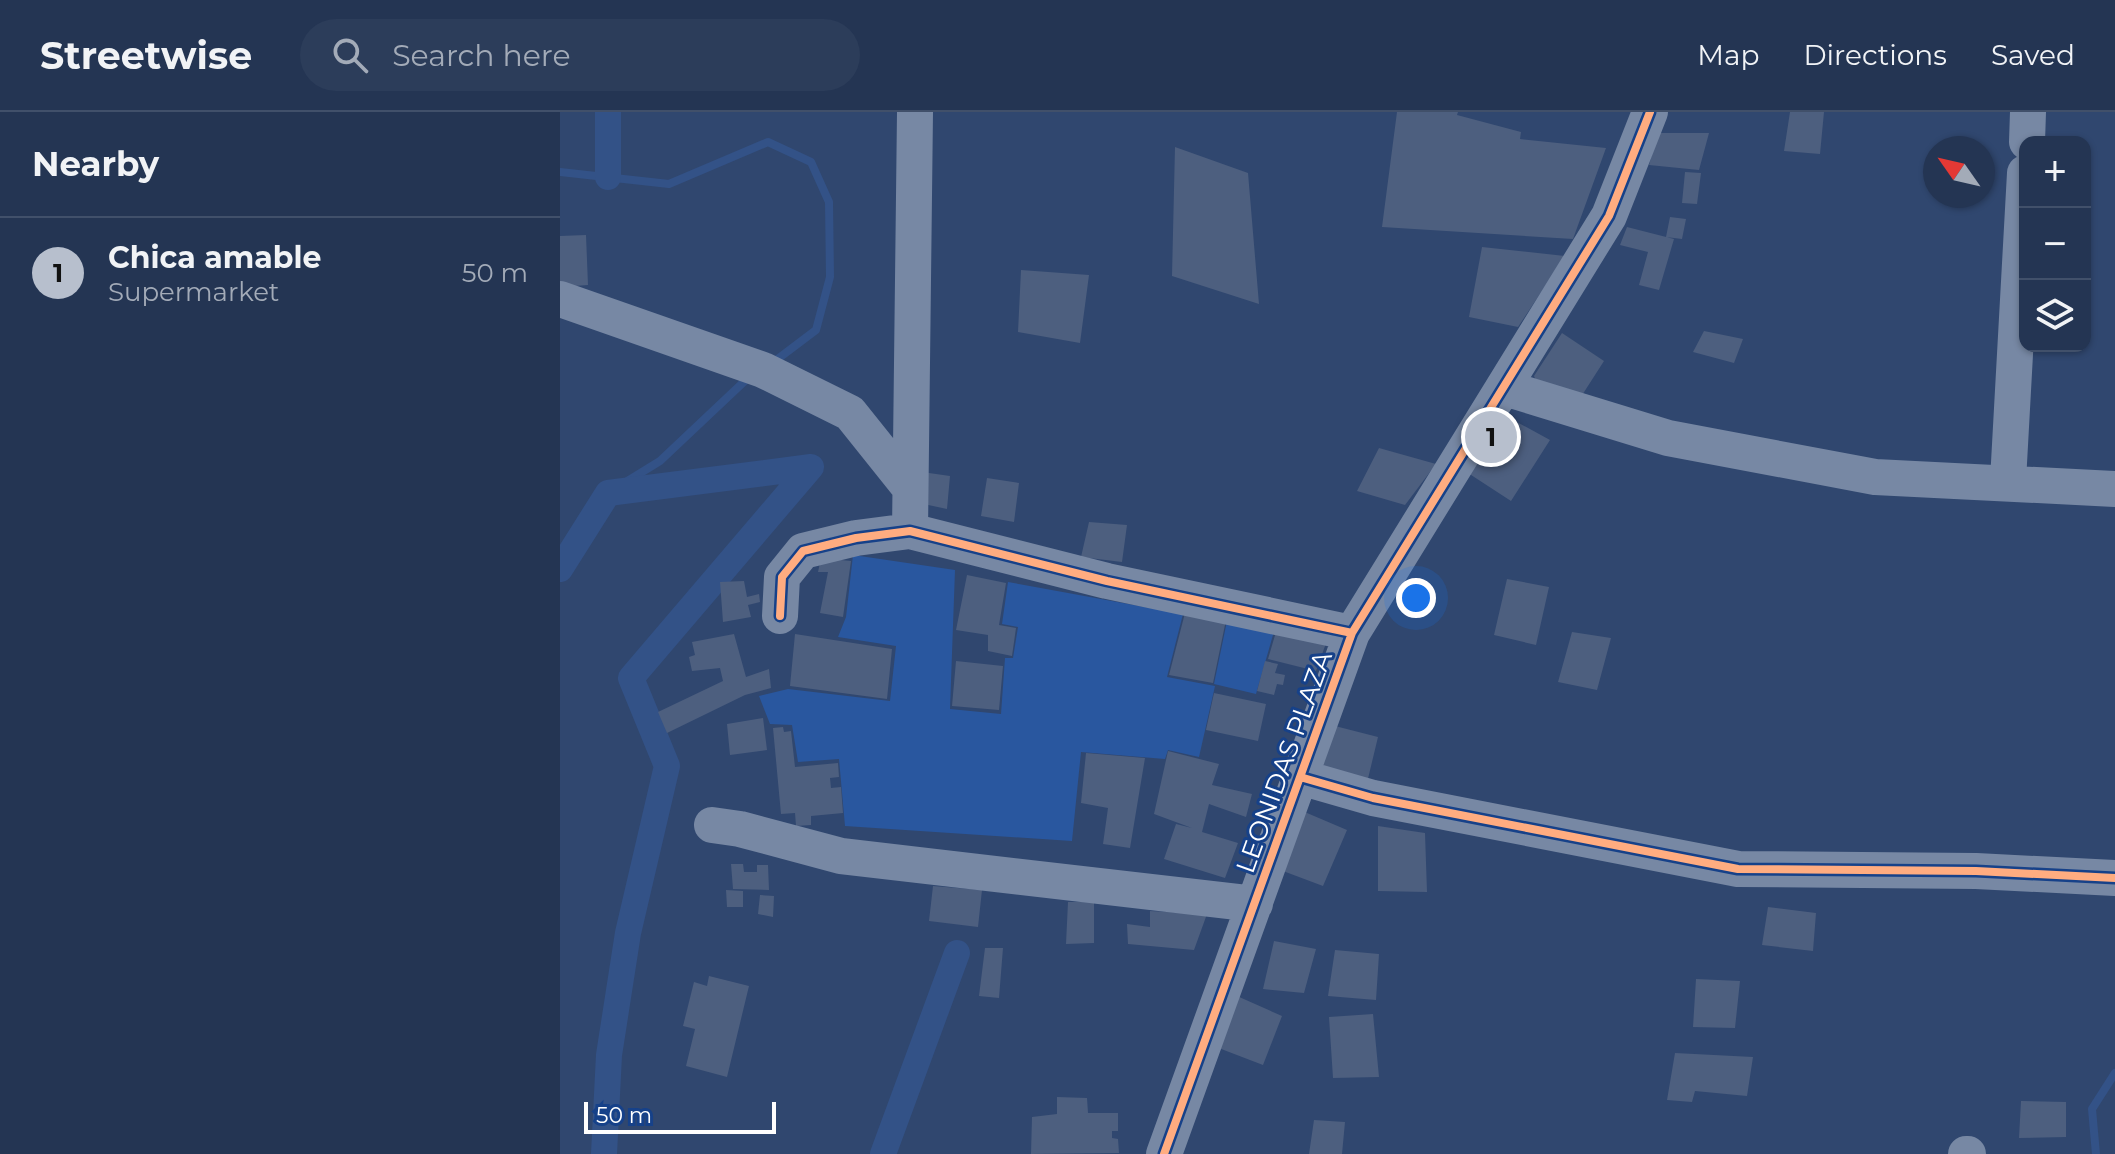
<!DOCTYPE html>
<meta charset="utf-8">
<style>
:root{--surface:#243553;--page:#2c3d5a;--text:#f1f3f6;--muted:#a3abb8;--line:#41506a;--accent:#b7bfcd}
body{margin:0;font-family:Montserrat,sans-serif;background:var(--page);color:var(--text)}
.controls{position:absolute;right:24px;top:24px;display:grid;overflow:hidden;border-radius:16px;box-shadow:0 2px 6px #0004}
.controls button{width:72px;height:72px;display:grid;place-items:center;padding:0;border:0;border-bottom:2px solid var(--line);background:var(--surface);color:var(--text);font:40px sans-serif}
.compass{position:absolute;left:1363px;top:24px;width:72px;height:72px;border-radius:50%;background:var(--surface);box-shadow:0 2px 6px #0004;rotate:304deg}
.scale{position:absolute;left:24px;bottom:20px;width:192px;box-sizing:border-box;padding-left:8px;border:4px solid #fff;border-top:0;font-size:22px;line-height:28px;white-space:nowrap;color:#fff;-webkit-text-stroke:6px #164189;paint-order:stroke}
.you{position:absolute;left:856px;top:486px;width:28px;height:28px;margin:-20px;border:6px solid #fff;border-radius:50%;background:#1a73e8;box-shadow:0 0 0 12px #1a73e833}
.badge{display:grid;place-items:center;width:52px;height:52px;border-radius:50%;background:var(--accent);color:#111;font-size:26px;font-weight:700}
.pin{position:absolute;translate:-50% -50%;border:4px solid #fff;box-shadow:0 2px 8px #0006}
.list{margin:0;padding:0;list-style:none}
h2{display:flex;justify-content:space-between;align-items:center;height:104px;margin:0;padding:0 32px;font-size:34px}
h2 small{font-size:26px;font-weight:400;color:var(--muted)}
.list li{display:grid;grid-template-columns:52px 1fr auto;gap:24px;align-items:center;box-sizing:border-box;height:112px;padding:0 32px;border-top:2px solid var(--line)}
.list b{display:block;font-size:30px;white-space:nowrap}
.list p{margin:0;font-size:26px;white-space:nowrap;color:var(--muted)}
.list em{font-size:26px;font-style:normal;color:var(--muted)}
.icon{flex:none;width:44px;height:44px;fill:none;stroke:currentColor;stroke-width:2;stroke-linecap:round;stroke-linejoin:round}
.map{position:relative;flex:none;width:1555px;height:1042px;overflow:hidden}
header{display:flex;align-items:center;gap:48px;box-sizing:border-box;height:112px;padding:0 40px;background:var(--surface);border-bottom:2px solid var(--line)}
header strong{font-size:38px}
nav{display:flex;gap:44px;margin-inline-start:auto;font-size:28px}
.search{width:560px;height:72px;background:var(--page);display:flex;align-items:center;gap:20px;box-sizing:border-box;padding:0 28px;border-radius:44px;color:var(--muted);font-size:30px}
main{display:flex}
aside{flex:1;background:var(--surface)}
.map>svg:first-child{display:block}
</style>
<header>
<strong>Streetwise</strong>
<div class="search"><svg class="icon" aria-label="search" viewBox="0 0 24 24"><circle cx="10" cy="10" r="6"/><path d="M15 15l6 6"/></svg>Search here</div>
<nav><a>Map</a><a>Directions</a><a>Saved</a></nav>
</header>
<main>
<aside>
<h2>Nearby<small></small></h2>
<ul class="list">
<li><span class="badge">1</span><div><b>Chica amable</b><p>Supermarket</p></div><em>50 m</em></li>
</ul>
</aside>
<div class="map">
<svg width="1555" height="1042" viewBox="0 0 1555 1042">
<rect width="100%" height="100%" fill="#30476f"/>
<path fill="#29579f" d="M293 443 395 458 390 597 441 602 445 546H453L458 515 442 512 448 470 623 502 607 565 655 574 639 645 608 638 605 647 521 640 512 729 285 714 279 647 238 650 232 613 210 612 199 584 228 577 330 589 336 534 278 525 286 505Z
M667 509 715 516 696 582 654 572Z"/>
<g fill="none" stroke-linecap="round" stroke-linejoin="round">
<path stroke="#335287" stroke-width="8" d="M0 60 109 72 208 30 251 50 269 90 270 165 256 218 211 252
M48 381 100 349 189 265
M1536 1042 1532 997 1555 961"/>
<path stroke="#335287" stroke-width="26" d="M48 0V65
M0 457 48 381 251 355 71 566 107 654 68 821 49 943 44 1042
M323 1042 397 841"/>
</g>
<path fill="#4d5f7f" d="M837 0H898L897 3 961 20 960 27 1046 36 1013 127 822 115Z
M1230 0H1264L1260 42 1224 39Z
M1098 21H1149L1139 58 1089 53Z
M615 35 688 61 699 192 612 164Z
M1125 60 1141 61 1137 92 1122 91Z
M1110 105 1126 107 1122 127 1106 125Z
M1067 115 1114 127 1099 178 1079 173 1088 140 1060 133Z
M26 123 28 173 0 175V124Z
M922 135 1005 144 958 215 909 205Z
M461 158 529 163 520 231 458 220Z
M1144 219 1183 227 1174 251 1133 240Z
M1002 221 1044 249 1017 291 977 271 974 264Z
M946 304 990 328 951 389 908 361Z
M819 336 876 352 845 393 797 379Z
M362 360 390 364 387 397 359 391Z
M427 366 459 371 454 410 421 404Z
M529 410 567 413 562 450 521 445Z
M261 446 291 449 283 505 260 501 268 460H258Z
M407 463 446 471 439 513 456 516 452 544 428 539V523L396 518Z
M947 467 989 475 976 533 934 523Z
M184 469 187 485 199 482 200 490 188 493 191 505 163 510 160 470Z
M625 501 666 508 653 571 609 563Z
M718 513 769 523 756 559 708 547Z
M1012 520 1051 526 1037 578 998 570Z
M174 522 186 565 209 557 211 576 185 583 107 621 98 600 163 569 160 556 132 559 129 545 135 543 132 530Z
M235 522 332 537 327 587 230 574Z
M396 549 443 554 439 598 392 594Z
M705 549 718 552 715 561 725 563 723 573 717 572 714 583 697 579Z
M654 581 706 592 698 629 646 618Z
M203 606 207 638 170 643 167 612Z
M775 614 818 625 806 675 755 659Z
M223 615 224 620 231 619 235 655 278 651 279 665 270 666 271 676 281 675 283 701 251 704V713L236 714 235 701 221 702 213 616Z
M608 639 659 652 652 673 692 682 686 705 649 692 642 720 678 731 665 766 604 747 616 712 632 716 594 702Z
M526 641 585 646 570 736 543 732 548 696 521 691Z
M740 698 787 718 763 774 715 756Z
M818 714 865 721 867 780 818 779Z
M171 752H183L184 760H197V753H208L209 778 173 777Z
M373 774 422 778 418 815 369 809Z
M166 778 183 779V795H167Z
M200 783 214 784 213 805 198 802Z
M508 790H534V831L506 832Z
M1208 795 1256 801 1253 839 1202 833Z
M590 799 647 802 634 838 568 832 567 812 590 815Z
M714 829 756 837 744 881 703 877Z
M425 836H443L439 886 419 884Z
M775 838 819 842 816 888 768 884Z
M149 864 189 874 167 965 126 954 135 917 123 914 134 870 147 874Z
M1136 867 1180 869 1175 916 1133 915Z
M677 884 722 904 703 953 656 935Z
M813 902 819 965 773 966 769 905Z
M1115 941 1193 945 1187 984 1135 979 1132 990 1107 988Z
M497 985 527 986 528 1001H558V1019H552V1026L558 1027 559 1041 471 1042 472 1005 497 1002Z
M1461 989 1506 990V1025L1459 1026Z
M754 1008 785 1010 782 1042H749Z"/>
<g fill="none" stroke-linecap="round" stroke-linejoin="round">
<path stroke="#7788a4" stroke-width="36" d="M1467 30 1468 0
M0 187 203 258 290 301 350 376
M945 276 1108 326 1315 365 1555 377
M1448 369 1465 61
M350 419 355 0
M220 504 222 465 243 439 296 426 350 419 547 469 792 521
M740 665 813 686 1178 757 1416 759 1555 766
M152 713 180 717 281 744 695 792
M604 1042 792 521 1049 104 1090 0
M1406 1042H1408"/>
<defs>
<path id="cycleway" d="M220 504 222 465 243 439 296 426 350 419 547 469 792 521
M740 665 813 686 1178 757 1416 759 1555 766
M604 1042 792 521 1049 104 1090 0"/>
</defs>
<use href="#cycleway" stroke="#164189" stroke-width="13"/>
<use href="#cycleway" stroke="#ffac80" stroke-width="8"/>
</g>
<g text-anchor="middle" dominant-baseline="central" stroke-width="6" stroke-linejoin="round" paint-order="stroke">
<g font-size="26" fill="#fff" stroke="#164189">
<text transform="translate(724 650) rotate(-70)">LEONIDAS PLAZA</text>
</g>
</g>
</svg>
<div class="controls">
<button>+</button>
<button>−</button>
<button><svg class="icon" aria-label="layers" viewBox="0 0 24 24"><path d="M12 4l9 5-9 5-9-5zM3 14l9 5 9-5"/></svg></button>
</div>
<svg class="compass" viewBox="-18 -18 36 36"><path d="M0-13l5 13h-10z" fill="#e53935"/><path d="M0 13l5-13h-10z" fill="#a3abb8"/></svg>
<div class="scale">50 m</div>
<div class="you"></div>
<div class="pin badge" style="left:931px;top:325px">1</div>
</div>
</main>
